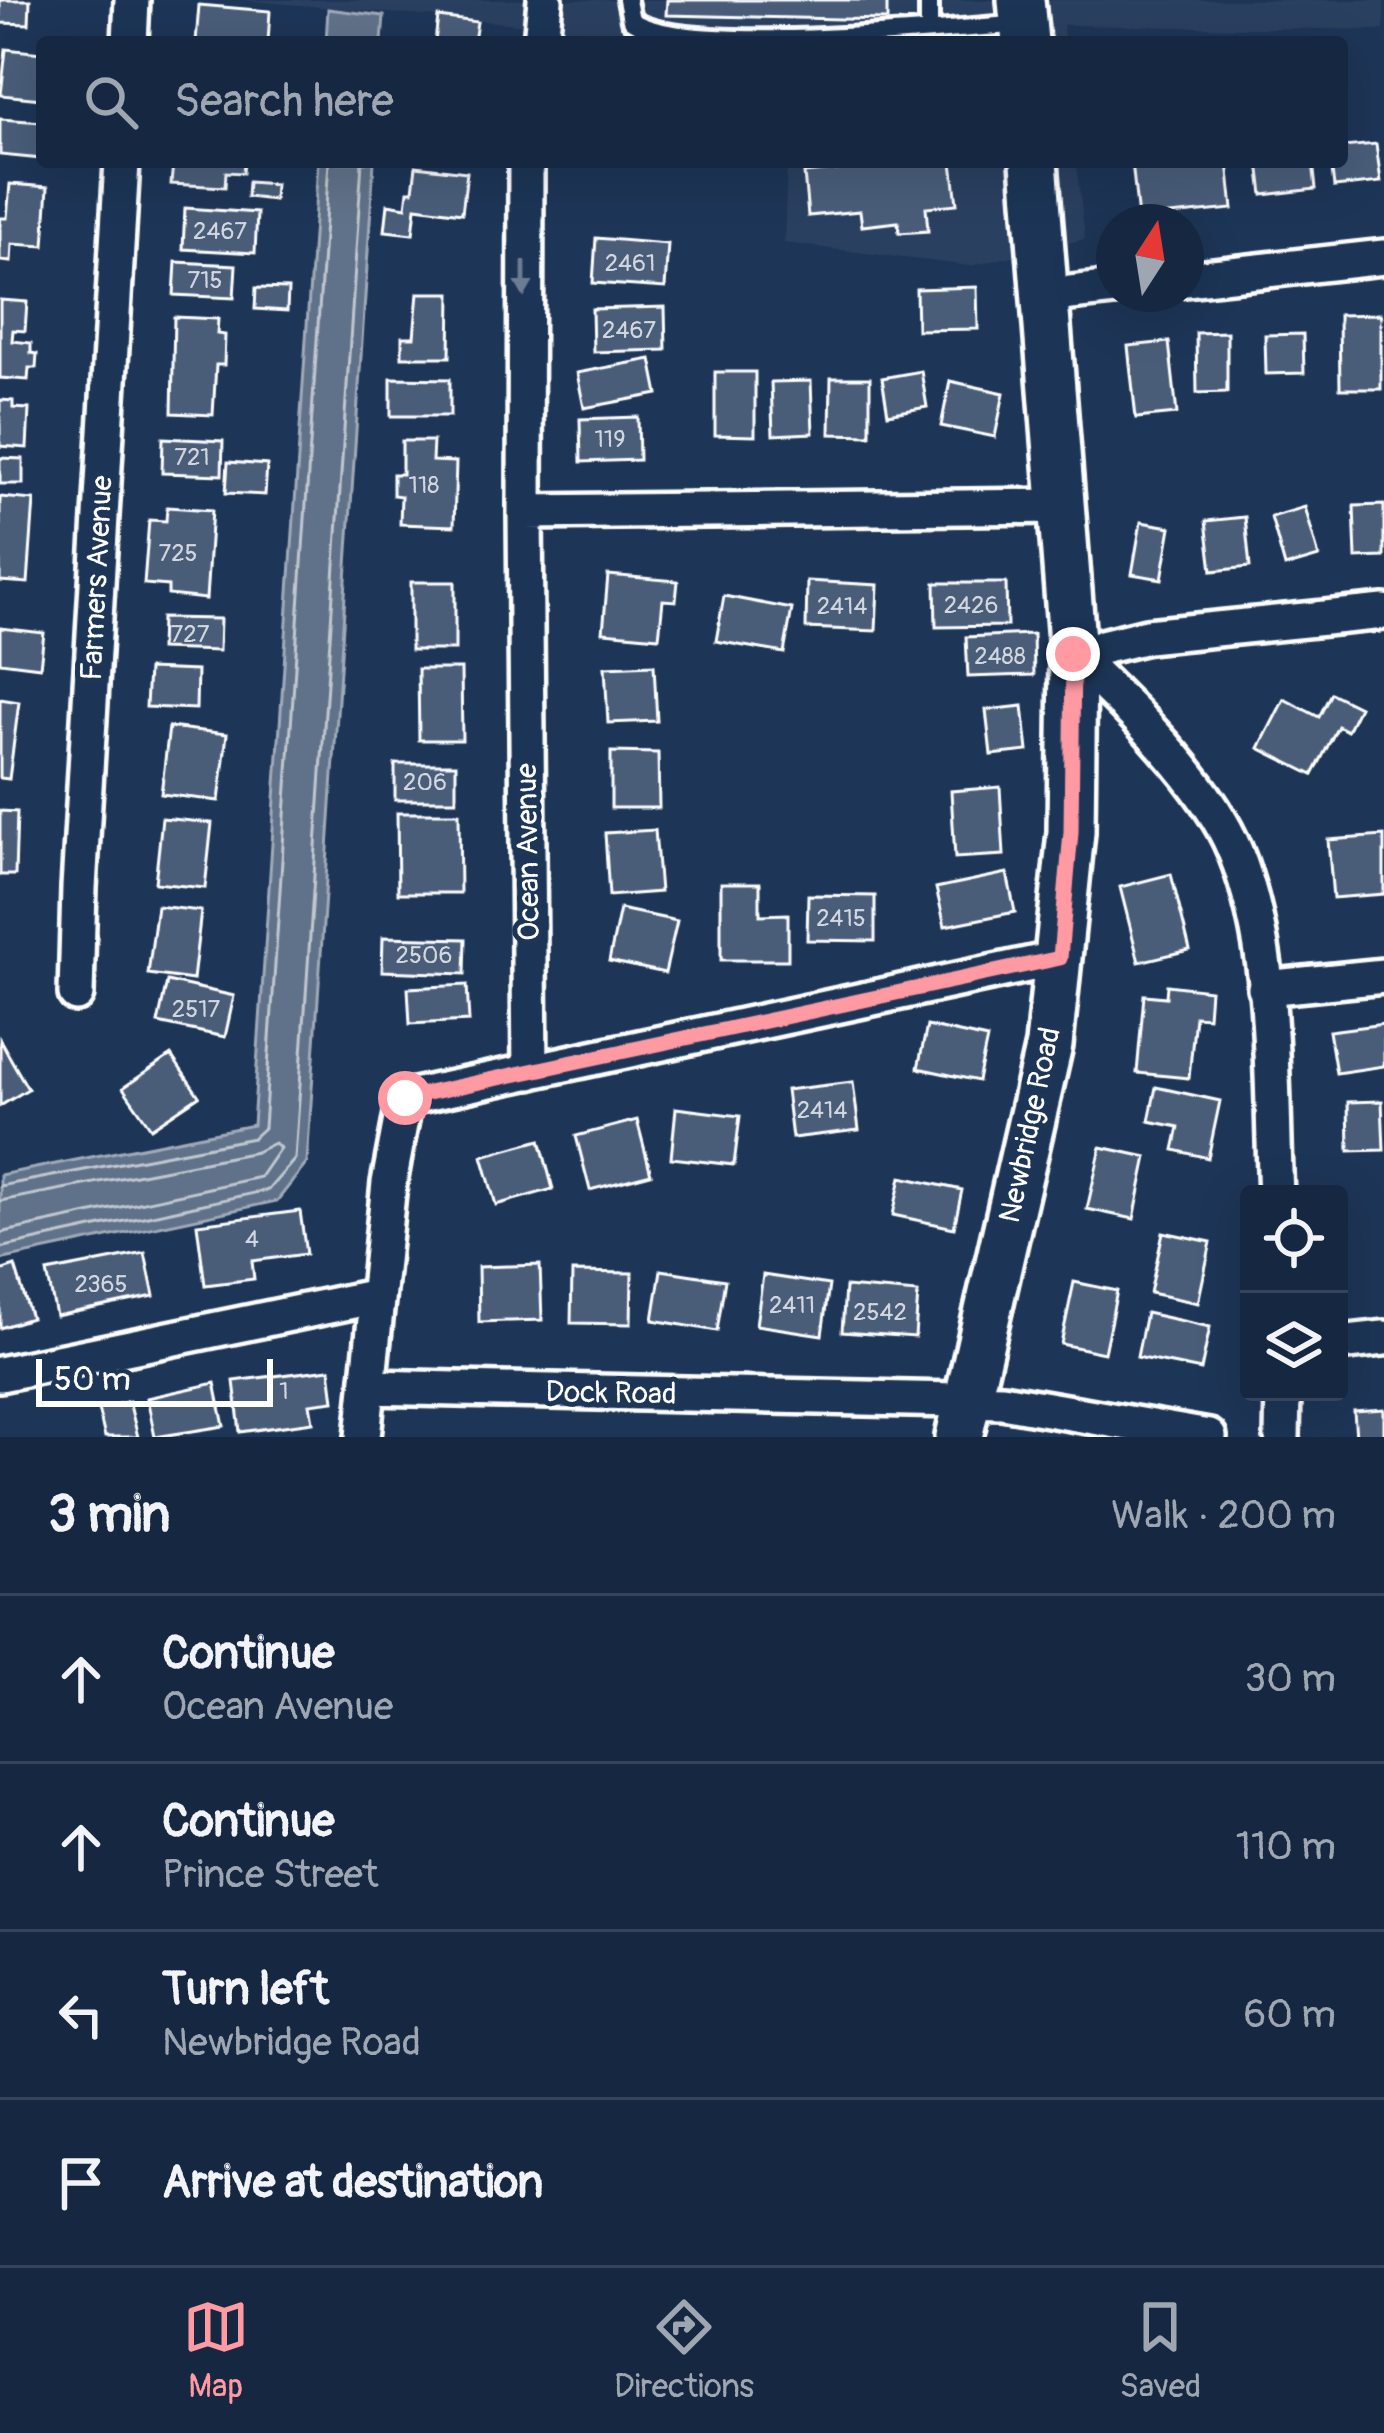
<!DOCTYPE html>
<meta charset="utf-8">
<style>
:root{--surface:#162841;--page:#1f3048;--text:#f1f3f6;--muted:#9ea6b1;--line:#35445a;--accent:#ff9aa2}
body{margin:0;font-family:Pangolin,sans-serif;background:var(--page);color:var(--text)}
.controls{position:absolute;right:36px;bottom:36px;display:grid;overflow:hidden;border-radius:12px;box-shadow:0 12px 48px #0002}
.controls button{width:108px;height:108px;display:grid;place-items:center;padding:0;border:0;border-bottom:3px solid var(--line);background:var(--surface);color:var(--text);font:60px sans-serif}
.compass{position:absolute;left:1096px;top:204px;width:108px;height:108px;border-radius:50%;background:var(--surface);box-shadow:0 12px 48px #0002;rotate:12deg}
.scale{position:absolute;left:36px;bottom:30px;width:237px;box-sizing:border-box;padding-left:12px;border:6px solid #fff;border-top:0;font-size:33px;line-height:42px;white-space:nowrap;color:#fff;-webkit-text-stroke:9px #1d3557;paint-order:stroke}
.stop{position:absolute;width:36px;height:36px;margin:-27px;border:9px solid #ff9aa2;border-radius:50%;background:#fff}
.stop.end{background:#ff9aa2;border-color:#fff;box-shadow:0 3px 12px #0008}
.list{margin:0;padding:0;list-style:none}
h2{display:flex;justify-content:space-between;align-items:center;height:156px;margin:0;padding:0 48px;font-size:51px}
h2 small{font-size:39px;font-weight:400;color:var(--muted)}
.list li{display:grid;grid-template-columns:78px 1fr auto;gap:36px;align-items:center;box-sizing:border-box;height:168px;padding:0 48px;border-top:3px solid var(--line)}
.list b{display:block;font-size:45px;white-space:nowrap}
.list p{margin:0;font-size:39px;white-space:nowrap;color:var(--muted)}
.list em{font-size:39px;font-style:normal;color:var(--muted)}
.icon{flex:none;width:66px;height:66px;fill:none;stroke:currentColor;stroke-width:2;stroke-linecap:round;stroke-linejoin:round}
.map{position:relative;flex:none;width:1384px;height:1437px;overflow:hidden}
.search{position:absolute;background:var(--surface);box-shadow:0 12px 48px #0002;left:36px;right:36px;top:36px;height:132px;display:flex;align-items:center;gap:30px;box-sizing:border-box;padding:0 42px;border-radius:12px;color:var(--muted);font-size:45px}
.sheet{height:828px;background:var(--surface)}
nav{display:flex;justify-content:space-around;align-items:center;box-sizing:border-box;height:168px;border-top:3px solid var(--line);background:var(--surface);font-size:33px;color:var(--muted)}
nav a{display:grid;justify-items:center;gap:6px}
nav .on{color:var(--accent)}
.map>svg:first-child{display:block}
</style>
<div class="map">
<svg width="1384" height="1437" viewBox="0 0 1384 1437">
<rect width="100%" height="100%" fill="#1d3557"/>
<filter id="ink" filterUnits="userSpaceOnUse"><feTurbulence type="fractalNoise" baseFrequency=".00833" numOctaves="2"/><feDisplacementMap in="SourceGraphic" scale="24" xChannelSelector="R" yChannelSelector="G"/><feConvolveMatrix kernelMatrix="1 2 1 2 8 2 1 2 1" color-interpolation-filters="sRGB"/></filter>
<g filter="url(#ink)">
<path fill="#2a4161" d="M241 0H1384V30L1063 25 1064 42H724Z
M787 162H1076L1085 239 970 266 784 243Z"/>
<path fill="#617289" stroke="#a0aab8" stroke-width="3" d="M328 9 384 16 382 42H326Z
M318 162H374L307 1163 277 1201 0 1260V1175L253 1125Z"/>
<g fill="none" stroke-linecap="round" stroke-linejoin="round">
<path stroke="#c0c7d0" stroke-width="3" d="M0 1186 253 1138 264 1128 329 162
M0 1201 256 1152 274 1143 280 1148 260 1177 0 1233
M0 1248 268 1190 295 1159 362 162"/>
</g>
<path fill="#4a5d79" stroke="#fff" stroke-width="3" d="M0 0H30L29 24 0 23Z
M667 0H887V20L666 15Z
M199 5 270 11 268 42H196Z
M438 17 477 22 474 42H435Z
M6 49 42 53V99L1 95Z
M0 119 42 122V159L0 155Z
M1376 144 1381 182 1334 187 1331 162H1342V147Z
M244 162 243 173 226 172 225 187 171 184 173 163Z
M918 162H952L957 204 926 207 928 231 899 233 898 222 862 226 860 211 808 216 804 173Z
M1132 162H1228L1233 209 1138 218Z
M1259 162H1313L1316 189 1263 195Z
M416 166 467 172 462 213 416 207 413 234 385 231 388 204 406 207 408 191H413Z
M248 182 275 184 274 200 247 197Z
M10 184 48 187 44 246 12 244 11 262 0 261V218H7Z
M185 208 257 213 255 253 183 249Z
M596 238 668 244 665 288 593 283Z
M176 262 236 265 234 298 174 295Z
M977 287 978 329 917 330 916 289Z
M256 288 288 289 287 311 255 309Z
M418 293H451L450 357H402V337H414Z
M0 300 27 302 25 331 13 330 12 341 31 343V353L37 354 36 368H29L28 380 0 378Z
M665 307 666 350 593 352 592 309Z
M1381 314V389H1340L1339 315Z
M174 317 218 319 217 334 225 335 224 365H216L213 415 172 413Z
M1227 332V392L1197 393 1196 333Z
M1303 334 1304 373 1266 374 1265 335Z
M1169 342 1177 414 1136 418 1128 346Z
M651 359 658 394 584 408 577 373Z
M921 371 927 407 888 414 882 378Z
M715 372H755V436L715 435Z
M391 378 450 379V416H391Z
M831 378H870V435L830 434Z
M811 381 813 433 773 435 771 382Z
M950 381 1004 393 995 437 941 426Z
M0 400 13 401V408L29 409 27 448 0 446Z
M638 417 639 460 581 462 580 419Z
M163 438 223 441 222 475 162 473Z
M402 441H433L432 461 456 462 454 526 400 524 401 496 393 495V474H402Z
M0 458 23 459V484H0Z
M228 462 267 465 265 495 226 493Z
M0 497 34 500 28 583 0 581Z
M1384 505V557L1356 558 1354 506Z
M167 507 212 510 206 599 168 595V586L144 584 149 520 166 521Z
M1305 507 1319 557 1285 567 1271 517Z
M1245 517 1250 567 1212 571 1206 521Z
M1141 522 1171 527 1162 579 1132 574Z
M608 575 678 581 676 601 663 600 659 637 603 632Z
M807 581 878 585 876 631 806 628Z
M411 582H455V650H411Z
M935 583H1006L1007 626 936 627Z
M724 596 792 609 784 653 716 641Z
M161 618 220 619 219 651 160 649Z
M0 628 44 633 40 667 0 662Z
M1033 634 1034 675 968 677 966 637Z
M654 665 657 721 608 723 605 667Z
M148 669 197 671 196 709 146 707Z
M418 669H461L462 740H419Z
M1331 693 1359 707 1347 731 1338 726 1313 775 1259 748 1284 699 1319 717Z
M0 699 19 702 9 779 0 778Z
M1023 706 1028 751 991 755 986 710Z
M169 727 227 734 219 801 161 794Z
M611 752 658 753 659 808H611Z
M395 764H456V800H395Z
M1000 787 1004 855 955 858 951 791Z
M0 811 17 812 15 875H0Z
M397 813H459L460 893H398Z
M162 818 212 823 205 888 155 883Z
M655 830 660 892 609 896 605 833Z
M1384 836V894L1333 898 1328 840Z
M1007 873 1015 912 945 926 936 888Z
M1171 874 1190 950 1139 962 1120 887Z
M721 883H760V915L788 914V960H721Z
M808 895 875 896V941L807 940Z
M157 906 201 911 193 980 148 974Z
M620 909 677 921 665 973 609 961Z
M383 937 466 939 465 974 382 971Z
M167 981 234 996 225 1037 158 1023Z
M467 985 469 1021 410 1024 408 988Z
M1167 985 1210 990 1208 1017 1195 1016 1189 1078 1137 1073 1144 995 1166 997Z
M1384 1024V1066L1336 1073 1329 1031Z
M927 1026 987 1039 978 1081 918 1068Z
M0 1040 28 1089 0 1106Z
M171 1055 199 1096 151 1128 123 1088Z
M853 1082 859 1130 792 1138 786 1090Z
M1156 1087 1220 1101 1208 1158 1174 1150 1179 1127 1149 1121Z
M1382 1101 1384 1150 1349 1151 1348 1102Z
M676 1108 740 1116 734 1165 671 1158Z
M637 1120 651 1174 590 1190 576 1136Z
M540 1140 553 1189 496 1205 482 1156Z
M1101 1147 1147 1157 1134 1219 1087 1209Z
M901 1177 962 1190 954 1228 893 1215Z
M300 1211 306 1254 252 1261 254 1279 205 1285 197 1224Z
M1163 1232 1211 1242 1198 1303 1150 1293Z
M145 1253 154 1296 56 1316 47 1272Z
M540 1265 542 1320 479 1322 478 1267Z
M15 1266 31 1318 0 1328V1271Z
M661 1270 725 1280 717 1331 653 1320Z
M572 1272 632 1273 631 1324 571 1323Z
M763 1275 829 1285 822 1335 756 1325Z
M1074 1282 1117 1291 1104 1353 1061 1344Z
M845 1287 918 1293 915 1337 842 1332Z
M1146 1313 1210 1327 1201 1370 1137 1357Z
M330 1369 334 1401 310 1404 313 1422 240 1432 234 1381Z
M215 1383 224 1426 155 1437 147 1398Z
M129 1401 138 1437H105L98 1409Z
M1384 1409V1437H1356L1354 1411Z"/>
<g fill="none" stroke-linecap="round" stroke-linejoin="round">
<defs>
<path id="lane" d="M627 0 631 20C682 58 948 29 1023 24
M929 0V30"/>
<path id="street" d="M130 42 132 0
M541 42 545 0
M526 162 525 512 530 1072
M1186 279 1384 257
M1045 296 1114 288
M525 512 1061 506
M1265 988 1384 976
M76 994 79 888 122 162
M1276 1194C1270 1082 1278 957 1235 851 1207 782 1127 705 1073 654L1147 636 1384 612
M1339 1343 1384 1338
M0 1374 377 1296
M369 1387 1002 1401 1209 1437
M363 1437 389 1183 405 1098 1060 958
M1282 1437 1283 1392"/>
<path id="secondary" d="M1021 0 1025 42
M959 1437 1049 1045 1071 832 1073 654 1034 162"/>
</defs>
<use href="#lane" stroke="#fff" stroke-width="26"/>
<use href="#street" stroke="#fff" stroke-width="42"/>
<use href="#secondary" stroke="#fff" stroke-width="54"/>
<use href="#lane" stroke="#1d3557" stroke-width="16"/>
<use href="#street" stroke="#1d3557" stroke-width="33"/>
<use href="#secondary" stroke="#1d3557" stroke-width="45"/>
</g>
<defs><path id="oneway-solid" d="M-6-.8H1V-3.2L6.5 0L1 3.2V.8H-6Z" transform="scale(3)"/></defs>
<use fill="#6c7c92" href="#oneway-solid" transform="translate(524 279) rotate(90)"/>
</g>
<g fill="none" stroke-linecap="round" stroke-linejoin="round" filter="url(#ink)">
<path stroke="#ff9aa2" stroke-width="15" d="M405 1098 1060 958 1071 832 1073 654"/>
</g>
<g text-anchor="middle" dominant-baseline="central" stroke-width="10" stroke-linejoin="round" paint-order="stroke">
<g font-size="24" fill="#d2d6de">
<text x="220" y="231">2467</text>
<text x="630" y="263">2461</text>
<text x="205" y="280">715</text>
<text x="629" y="330">2467</text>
<text x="610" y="439">119</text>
<text x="192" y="457">721</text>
<text x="424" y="485">118</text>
<text x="178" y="553">725</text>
<text x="971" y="605">2426</text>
<text x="842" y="606">2414</text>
<text x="190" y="634">727</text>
<text x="1000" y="656">2488</text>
<text x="425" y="782">206</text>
<text x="841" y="918">2415</text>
<text x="424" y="955">2506</text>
<text x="196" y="1009">2517</text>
<text x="822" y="1110">2414</text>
<text x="252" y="1239">4</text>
<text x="101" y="1284">2365</text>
<text x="792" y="1305">2411</text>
<text x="880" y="1312">2542</text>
<text x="284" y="1391">1</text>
</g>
<g font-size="30" fill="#fff" stroke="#1d3557">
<text transform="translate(97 578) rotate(-87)">Farmers Avenue</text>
<text transform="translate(528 852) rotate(-91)">Ocean Avenue</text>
<text transform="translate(1030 1125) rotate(-78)">Newbridge Road</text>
<text transform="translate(611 1393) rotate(1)">Dock Road</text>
</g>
</g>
</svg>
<div class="controls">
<button><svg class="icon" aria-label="locate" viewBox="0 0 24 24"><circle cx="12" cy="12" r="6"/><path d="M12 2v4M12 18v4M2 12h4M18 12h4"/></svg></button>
<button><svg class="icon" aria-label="layers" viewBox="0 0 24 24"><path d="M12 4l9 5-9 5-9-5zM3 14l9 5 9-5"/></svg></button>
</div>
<svg class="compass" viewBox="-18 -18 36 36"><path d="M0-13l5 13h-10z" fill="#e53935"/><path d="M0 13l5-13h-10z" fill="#9ea6b1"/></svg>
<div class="scale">50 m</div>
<div class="stop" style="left:405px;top:1098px"></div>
<div class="stop end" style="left:1073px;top:654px"></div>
<div class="search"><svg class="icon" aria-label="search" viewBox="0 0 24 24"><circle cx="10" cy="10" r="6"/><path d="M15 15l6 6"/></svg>Search here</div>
</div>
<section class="sheet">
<h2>3 min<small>Walk · 200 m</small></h2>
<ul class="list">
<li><svg class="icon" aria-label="ahead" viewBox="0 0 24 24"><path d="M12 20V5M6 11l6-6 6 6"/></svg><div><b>Continue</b><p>Ocean Avenue</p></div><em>30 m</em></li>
<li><svg class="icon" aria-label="ahead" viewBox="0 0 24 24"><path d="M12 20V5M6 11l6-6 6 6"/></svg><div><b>Continue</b><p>Prince Street</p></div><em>110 m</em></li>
<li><svg class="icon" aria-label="left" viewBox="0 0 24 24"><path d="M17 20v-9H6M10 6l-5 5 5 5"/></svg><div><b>Turn left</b><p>Newbridge Road</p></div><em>60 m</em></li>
<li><svg class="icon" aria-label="arrive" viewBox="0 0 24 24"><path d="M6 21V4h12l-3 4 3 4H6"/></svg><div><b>Arrive at destination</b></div></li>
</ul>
</section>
<nav>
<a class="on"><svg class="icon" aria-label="map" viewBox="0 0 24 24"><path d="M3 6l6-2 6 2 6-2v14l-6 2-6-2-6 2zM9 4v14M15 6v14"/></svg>Map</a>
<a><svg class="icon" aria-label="directions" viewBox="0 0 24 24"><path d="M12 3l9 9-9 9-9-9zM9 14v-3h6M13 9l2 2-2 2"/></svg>Directions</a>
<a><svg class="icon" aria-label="saved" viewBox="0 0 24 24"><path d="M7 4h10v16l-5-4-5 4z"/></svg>Saved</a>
</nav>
